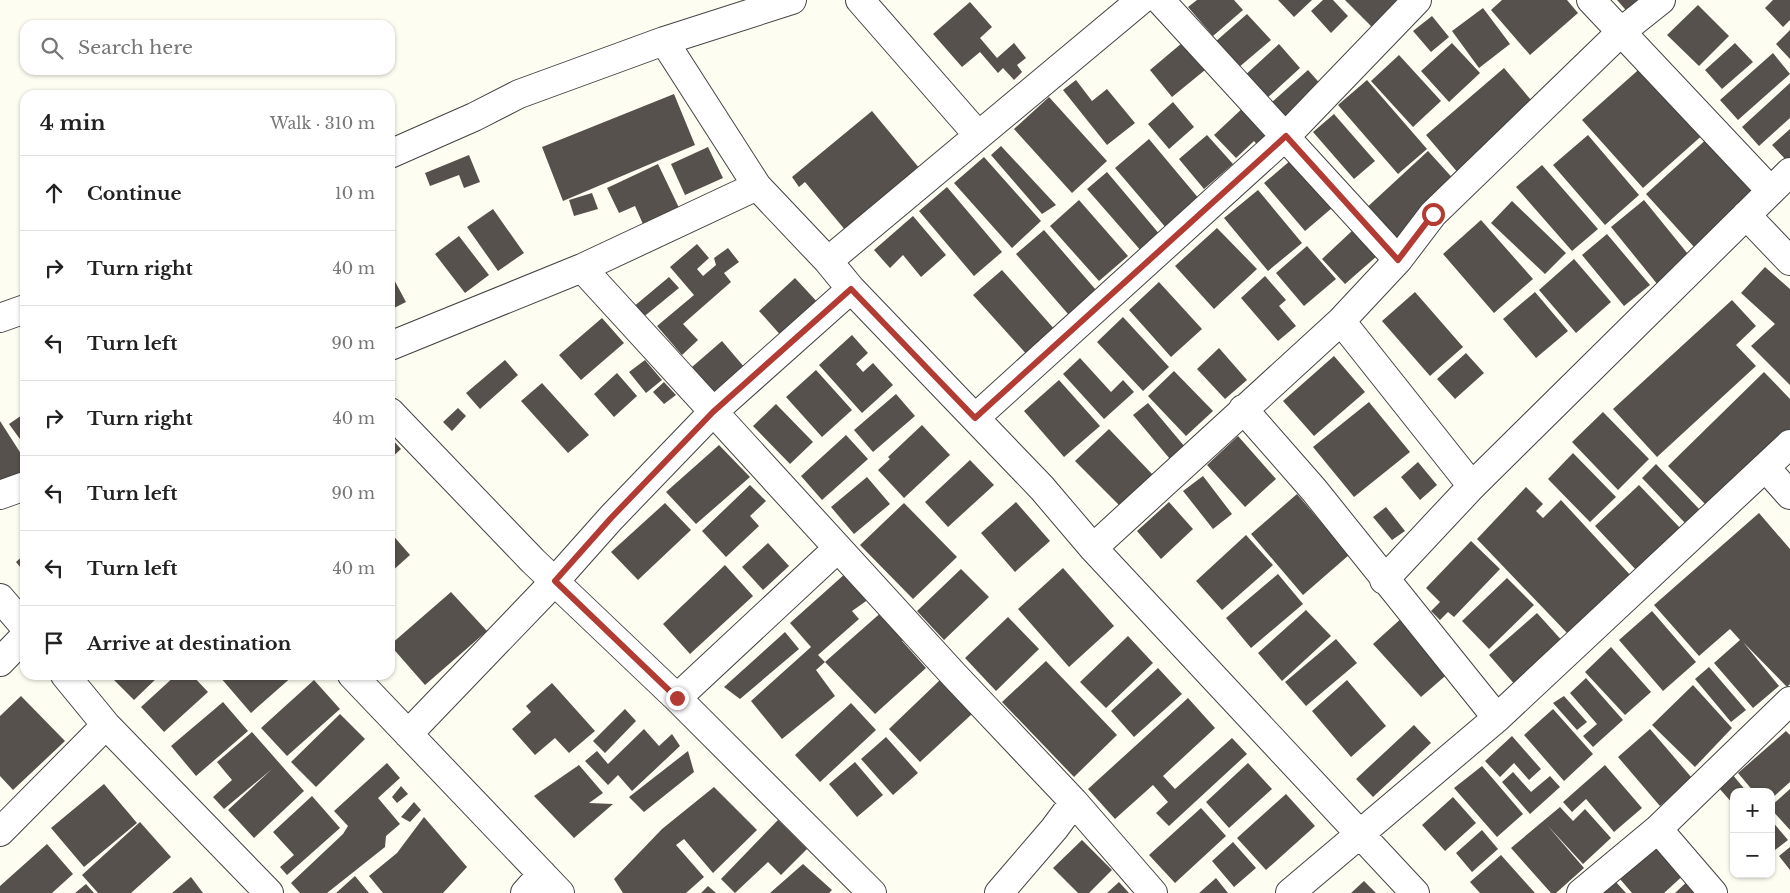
<!DOCTYPE html>
<meta charset="utf-8">
<style>
:root{--surface:#fff;--page:#f2f2f2;--text:#222;--muted:#767676;--line:#e0e0e0}
body{margin:0;font-family:"Libre Baskerville",serif;background:var(--page);color:var(--text)}
.controls{position:absolute;right:15px;bottom:15px;display:grid;overflow:hidden;border-radius:10px;box-shadow:0 1px 4px #0004}
.controls button{width:45px;height:45px;display:grid;place-items:center;padding:0;border:0;border-bottom:1px solid var(--line);background:var(--surface);color:var(--text);font:25px sans-serif}
.stop{position:absolute;width:15px;height:15px;margin:-11px;border:4px solid #b23c34;border-radius:50%;background:#fff}
.stop.end{background:#b23c34;border-color:#fff;box-shadow:0 1px 5px #0008}
.list{margin:0;padding:0;list-style:none}
h2{display:flex;justify-content:space-between;align-items:center;height:65px;margin:0;padding:0 20px;font-size:21px}
h2 small{font-size:16px;font-weight:400;color:var(--muted)}
.list li{display:grid;grid-template-columns:32px 1fr auto;gap:15px;align-items:center;box-sizing:border-box;height:75px;padding:0 20px;border-top:1px solid var(--line)}
.list b{display:block;font-size:19px;white-space:nowrap}
.list em{font-size:16px;font-style:normal;color:var(--muted)}
.icon{flex:none;width:28px;height:28px;fill:none;stroke:currentColor;stroke-width:2;stroke-linecap:round;stroke-linejoin:round}
.map{position:relative;flex:none;width:1790px;height:893px;overflow:hidden}
.search{position:absolute;background:var(--surface);box-shadow:0 1px 4px #0004;left:20px;top:20px;width:375px;height:55px;display:flex;align-items:center;gap:12px;box-sizing:border-box;padding:0 18px;border-radius:15px;color:var(--muted);font-size:19px}
.panel{position:absolute;background:var(--surface);box-shadow:0 1px 4px #0004;left:20px;top:90px;width:375px;height:590px;border-radius:15px}
.map>svg:first-child{display:block}
</style>
<div class="map">
<svg width="1790" height="893" viewBox="0 0 1790 893">
<rect width="100%" height="100%" fill="#fefdf2"/>
<path fill="#56514c" d="M1197 0H1234L1243 10 1213 36 1188 7Z
M1278 0H1312L1294 17Z
M1323 0H1333L1348 16 1331 33 1311 11Z
M1345 0H1405L1375 30Z
M1502 0H1567L1578 13 1530 55 1491 10Z
M1617 0H1649L1631 16Z
M1773 0H1790V20L1783 27 1765 8Z
M970 2 992 27 980 38 997 58 1014 43 1026 58 1017 65 1022 72 1014 80 1003 68 998 73 980 52 962 67 933 34Z
M1698 5 1729 36 1699 66 1667 35Z
M1483 8 1510 44 1479 68 1452 31Z
M1247 14 1271 40 1238 68 1215 42Z
M1432 16 1449 37 1431 52 1413 31Z
M1790 30V59L1776 44Z
M1182 43 1205 70 1172 97 1150 70Z
M1452 43 1480 73 1449 102 1421 71Z
M1735 43 1753 62 1722 89 1705 70Z
M1279 44 1300 68 1265 100 1243 77Z
M1773 53 1790 74 1738 120 1720 100Z
M1399 55 1441 101 1413 127 1371 81Z
M1645 64 1706 132 1643 188 1582 120Z
M1504 68 1537 107 1459 174 1426 135Z
M1308 70 1324 88 1287 121 1271 103Z
M1076 80 1092 101 1107 89 1135 123 1107 145 1063 90Z
M1367 80 1427 149 1398 174 1338 105Z
M1790 83V118L1759 146 1742 127Z
M674 94 695 145 563 201 542 147Z
M1049 97 1107 161 1072 193 1014 129Z
M1173 102 1194 127 1169 149 1148 124Z
M1246 105 1275 135 1261 149 1254 141 1236 158 1214 135Z
M872 111 920 169 846 231 805 182 799 187 792 177Z
M1334 114 1375 161 1354 179 1313 132Z
M1790 129V159L1787 161 1772 145Z
M1207 135 1233 164 1204 189 1179 159Z
M1588 135 1639 195 1605 225 1553 165Z
M1710 136 1759 190 1695 248 1646 194Z
M1149 139 1200 200 1167 229 1115 168Z
M1001 146 1056 205 1042 214 991 155Z
M708 147 723 178 685 195 671 164Z
M1428 151 1458 184 1393 244 1363 211Z
M469 155 480 182 464 188 459 175 430 186 425 173Z
M984 157 1041 221 1012 248 954 183Z
M1291 160 1332 208 1305 231 1264 183Z
M658 164 682 214 646 231 635 206 619 213 607 188Z
M1542 165 1598 229 1572 251 1516 187Z
M1107 172 1161 236 1142 252 1087 189Z
M947 187 1002 252 974 276 919 211Z
M1258 190 1302 243 1268 271 1224 218Z
M592 193 598 209 574 216 569 200Z
M1079 200 1128 256 1099 281 1050 226Z
M1644 200 1692 259 1658 285 1611 227Z
M1512 201 1566 253 1545 274 1491 223Z
M493 209 524 253 498 271 467 227Z
M913 216 946 255 921 277 903 255 890 268 874 250Z
M1481 220 1533 279 1494 313 1443 254Z
M1217 228 1257 269 1214 309 1175 266Z
M1044 230 1096 290 1068 314 1016 254Z
M1353 230 1377 256 1345 284 1322 259Z
M1607 234 1650 285 1624 306 1582 255Z
M459 236 489 275 465 293 435 254Z
M697 244 709 258 697 269 703 276 716 265 714 258 728 248 739 262 724 273 731 282 683 324 698 340 682 355 657 326 694 295 670 267Z
M1307 246 1336 279 1304 306 1276 273Z
M1574 259 1611 302 1576 333 1539 290Z
M1765 267 1790 289V385L1751 346 1775 324 1741 293Z
M1002 270 1056 331 1029 357 973 295Z
M391 274 406 302 390 310V275Z
M1265 276 1286 300 1279 306 1296 326 1278 341 1241 298Z
M669 277 679 288 641 319 632 308Z
M795 278 821 306 784 339 759 311Z
M1159 282 1202 329 1171 357 1129 310Z
M1415 292 1463 347 1430 376 1382 321Z
M1535 292 1568 331 1536 358 1503 319Z
M1732 300 1756 326 1736 345 1756 366 1657 457 1613 409Z
M1123 317 1169 367 1143 391 1097 342Z
M602 318 624 343 581 380 559 355Z
M852 335 868 353 856 364 863 372 873 363 893 385 862 413 819 365Z
M722 341 745 368 715 394 692 367Z
M1219 348 1247 380 1225 399 1197 369Z
M1466 353 1484 373 1455 399 1437 379Z
M1334 356 1365 392 1314 436 1283 401Z
M1080 358 1111 392 1123 380 1134 392 1104 419 1063 374Z
M505 360 518 375 480 409 466 393Z
M645 360 662 380 646 393 629 372Z
M816 370 852 410 822 437 786 397Z
M1174 371 1213 411 1186 436 1148 396Z
M1764 372 1790 399V429L1709 508 1668 466Z
M617 373 637 396 614 417 594 394Z
M1059 380 1100 426 1064 457 1024 411Z
M664 382 676 395 664 404 653 392Z
M542 383 589 435 568 453 521 401Z
M896 394 915 416 873 452 854 430Z
M1369 402 1410 452 1354 497 1313 447Z
M1148 403 1185 447 1170 459 1133 415Z
M776 404 813 442 790 464 753 426Z
M458 408 466 416 452 431 443 422Z
M1603 412 1649 459 1618 490 1572 442Z
M25 413V446L9 424Z
M0 421 25 460V474L0 490Z
M922 425 950 455 904 498 878 470 890 459 888 457Z
M1109 429 1153 475 1121 507 1075 461Z
M846 435 868 459 822 500 801 476Z
M1238 436 1276 479 1245 507 1207 465Z
M390 437 401 449 390 459Z
M719 445 750 477 696 524 666 492Z
M1573 453 1616 497 1590 522 1548 479Z
M970 460 994 485 948 527 925 502Z
M1418 462 1437 485 1420 500 1401 477Z
M1656 464 1701 511 1687 525 1642 478Z
M1203 476 1232 514 1213 529 1183 491Z
M867 477 890 504 854 534 831 507Z
M750 485 766 501 750 516 759 526 726 557 702 531Z
M1639 485 1682 530 1638 572 1595 526Z
M1526 487 1543 504 1536 511 1543 518 1561 500 1633 578 1569 635 1477 539Z
M1297 494 1349 555 1303 595 1251 534Z
M1016 502 1050 541 1015 572 981 533Z
M1169 502 1193 529 1161 559 1137 531Z
M665 503 691 530 638 580 611 552Z
M904 503 957 557 913 599 860 545Z
M1386 507 1405 531 1392 540 1373 517Z
M1759 513 1790 549V684L1787 687 1743 642 1779 686 1753 708 1714 663 1740 640 1730 629 1699 656 1654 605Z
M390 532 410 555 390 573Z
M1246 535 1273 565 1222 610 1196 581Z
M1471 541 1500 569 1454 617 1448 612 1440 620 1431 611 1440 602 1426 588Z
M768 543 789 566 763 590 742 567Z
M25 554V573L16 562Z
M725 565 753 596 690 654 663 624Z
M1063 568 1114 626 1069 667 1018 609Z
M961 569 989 597 944 640 917 611Z
M846 573 869 599 852 611 859 619 818 655 825 662 816 670 835 696 782 739 751 701 811 647 790 623Z
M1278 574 1303 604 1251 648 1226 618Z
M1507 578 1534 605 1489 649 1462 621Z
M451 592 487 631 425 685 390 645Z
M884 610 908 636 902 641 926 668 875 714 825 662Z
M1306 610 1331 636 1282 681 1258 653Z
M1652 611 1696 662 1663 691 1619 640Z
M1537 613 1565 644 1517 687 1489 655Z
M1404 616 1451 671 1421 697 1373 644Z
M1008 617 1039 649 996 691 965 658Z
M785 632 799 649 740 699 724 687Z
M1128 636 1153 663 1106 708 1080 682Z
M1336 639 1357 663 1306 706 1285 682Z
M1611 647 1651 692 1625 715 1585 672Z
M1046 661 1117 735 1074 777 1002 702Z
M1709 667 1746 710 1731 722 1695 679Z
M1158 668 1182 694 1134 737 1111 711Z
M113 675H160L134 700 111 677Z
M176 675H192L208 692 164 732 141 707Z
M222 675H294L251 713 220 677Z
M1586 678 1623 720 1593 747 1583 736 1597 724 1570 693Z
M314 680 340 709 287 756 261 728Z
M940 680 972 714 920 762 889 729Z
M1347 680 1386 726 1351 757 1312 711Z
M552 683 595 731 569 753 555 738 535 755 512 729 531 712 526 706Z
M1693 685 1732 728 1695 767 1652 725Z
M21 696 65 741 13 790 0 776V716Z
M1564 696 1587 722 1577 730 1553 703Z
M1188 698 1215 728 1163 776 1175 789 1232 738 1247 754 1169 826 1156 813 1168 802 1153 785 1115 819 1088 789Z
M223 702 248 731 196 776 171 746Z
M851 703 876 730 820 782 795 755Z
M625 709 636 721 605 753 593 741Z
M1553 709 1593 754 1564 781 1524 735Z
M340 714 365 739 316 787 291 762Z
M1414 725 1431 743 1373 797 1356 779Z
M644 729 659 746 672 734 680 746 632 791 618 775 608 785 585 761 597 751 608 764Z
M1650 729 1692 778 1660 806 1618 757Z
M1786 731 1790 735V782L1771 799V792H1754L1738 773Z
M252 732 304 791 254 838 228 810 272 769 224 809 213 797 232 780 217 762Z
M1512 736 1541 769 1529 780 1514 763 1500 777 1485 761Z
M886 737 918 773 893 795 861 759Z
M688 751 694 772 644 812 629 797Z
M855 762 883 795 857 817 829 784Z
M387 763 400 778 378 798 400 824 386 836 385 847 327 893H300L291 883 343 834 348 826 334 811Z
M1248 763 1272 789 1229 828 1206 802Z
M579 765 603 793 589 803 613 804 574 838 534 796Z
M1605 765 1642 808 1614 832 1586 799 1572 812 1563 802Z
M1482 766 1523 814 1497 837 1454 788Z
M1513 772 1531 792 1550 776 1560 787 1530 814 1502 782Z
M1732 774 1747 792H1734V805L1718 787Z
M104 784 137 823 84 867 51 828Z
M401 786 408 794 397 803 392 797Z
M714 787 757 830 713 873 684 839 676 845 704 877 686 893H623L614 879 662 829Z
M1790 789V830L1771 809V806Z
M1286 794 1315 826 1266 870 1237 838Z
M312 796 340 828 287 875 280 867 294 855 273 832Z
M1453 797 1476 823 1445 851 1422 825Z
M414 802 421 810 410 822 401 817Z
M1560 807 1573 821 1585 809 1611 838 1583 864 1547 825 1584 868 1556 893H1551L1511 848Z
M1201 808 1226 836 1175 883 1149 855Z
M424 817 467 867 443 893H383L369 876 397 853Z
M778 820 807 849 781 875 768 862 735 893 721 879Z
M1771 820 1788 840 1775 850 1771 845Z
M140 822 171 857 131 893H98L82 875Z
M1482 830 1498 849 1472 872 1456 853Z
M1082 840 1112 870 1089 893H1078L1053 868Z
M1233 842 1256 868 1234 887 1212 861Z
M1661 842 1687 872 1664 893H1632L1620 879Z
M47 844 73 874 52 893H0V886Z
M1790 847V870L1779 856Z
M1501 855 1535 893H1480L1470 882Z
M803 864 832 890 829 893H770Z
M355 876 369 893H336Z
M191 877 203 893H172Z
M1216 878 1228 893H1199Z
M1691 878 1705 893H1675Z
M1364 881 1376 893H1351Z
M1615 881 1626 893H1602Z
M1119 882 1129 893H1107Z
M86 884 94 893H75Z
M708 886 716 893H701Z"/>
<g fill="none" stroke-linecap="round" stroke-linejoin="round">
<defs>
<path id="minor" d="M860 0 978 135
M1160 0 1398 260
M1591 0 1770 190
M664 41 757 186 828 261 851 289 1042 488 1093 548 1415 893
M390 154 474 117 519 94 664 41 792 0
M1746 215 1790 261
M828 261 1141 0
M582 268 954 675 1074 802 1153 893
M0 318 25 309
M1341 321 1472 486
M390 346 582 268 757 186
M1243 409 1314 490 1497 718
M390 412 533 561 677 698 872 893
M975 418 1286 136 1417 0
M1766 468 1790 495
M0 495 25 486
M1093 548 1341 321 1398 260 1433 214 1622 31 1661 0
M1384 580 1472 486 1790 172
M0 598 25 627
M0 662 25 636
M65 675 106 725 269 893
M352 675 560 893
M677 698 838 548
M408 734 555 581 611 518 713 412 851 289
M1658 829 1713 893
M0 832 106 725
M525 893 542 874
M999 893 1054 829 1074 802
M1290 893 1497 718 1790 444
M1581 893 1658 829 1790 701"/>
</defs>
<use href="#minor" stroke="#424242" stroke-width="30"/>
<use href="#minor" stroke="#fff" stroke-width="28"/>
</g>
<g fill="none" stroke-linecap="round" stroke-linejoin="round">
<path stroke="#b23c34" stroke-width="6" d="M677 698 555 581 611 518 713 412 851 289 975 418 1286 136 1398 260 1433 214"/>
</g>
</svg>
<div class="controls">
<button>+</button>
<button>−</button>
</div>
<div class="stop" style="left:1433px;top:214px"></div>
<div class="stop end" style="left:677px;top:698px"></div>
<div class="search"><svg class="icon" aria-label="search" viewBox="0 0 24 24"><circle cx="10" cy="10" r="6"/><path d="M15 15l6 6"/></svg>Search here</div>
<section class="panel">
<h2>4 min<small>Walk · 310 m</small></h2>
<ul class="list">
<li><svg class="icon" aria-label="ahead" viewBox="0 0 24 24"><path d="M12 20V5M6 11l6-6 6 6"/></svg><div><b>Continue</b></div><em>10 m</em></li>
<li><svg class="icon" aria-label="right" viewBox="0 0 24 24"><path d="M7 20v-9h11M14 6l5 5-5 5"/></svg><div><b>Turn right</b></div><em>40 m</em></li>
<li><svg class="icon" aria-label="left" viewBox="0 0 24 24"><path d="M17 20v-9H6M10 6l-5 5 5 5"/></svg><div><b>Turn left</b></div><em>90 m</em></li>
<li><svg class="icon" aria-label="right" viewBox="0 0 24 24"><path d="M7 20v-9h11M14 6l5 5-5 5"/></svg><div><b>Turn right</b></div><em>40 m</em></li>
<li><svg class="icon" aria-label="left" viewBox="0 0 24 24"><path d="M17 20v-9H6M10 6l-5 5 5 5"/></svg><div><b>Turn left</b></div><em>90 m</em></li>
<li><svg class="icon" aria-label="left" viewBox="0 0 24 24"><path d="M17 20v-9H6M10 6l-5 5 5 5"/></svg><div><b>Turn left</b></div><em>40 m</em></li>
<li><svg class="icon" aria-label="arrive" viewBox="0 0 24 24"><path d="M6 21V4h12l-3 4 3 4H6"/></svg><div><b>Arrive at destination</b></div></li>
</ul>
</section>
</div>
